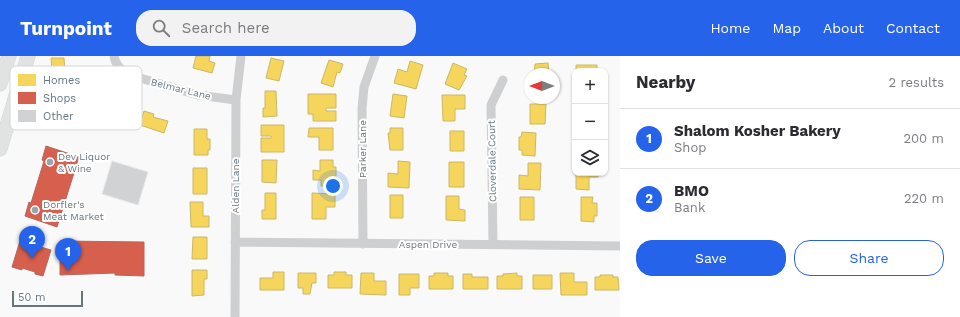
<!DOCTYPE html>
<meta charset="utf-8">
<style>
:root{--surface:#fff;--page:#f2f2f3;--text:#2b2b33;--muted:#7c7c81;--line:#e1e1e2;--accent:#2563eb}
body{margin:0;font-family:"Work Sans",sans-serif;background:var(--page);color:var(--text)}
.controls{position:absolute;right:12px;top:12px;display:grid;overflow:hidden;border-radius:8px;box-shadow:0 1px 3px #0004}
.controls button{width:36px;height:36px;display:grid;place-items:center;padding:0;border:0;border-bottom:1px solid var(--line);background:var(--surface);color:var(--text);font:20px sans-serif}
.compass{position:absolute;left:524px;top:12px;width:36px;height:36px;border-radius:50%;background:var(--surface);box-shadow:0 1px 3px #0004;rotate:270deg}
.scale{position:absolute;left:12px;bottom:10px;width:71px;box-sizing:border-box;padding-left:4px;border:2px solid #657683;border-top:0;font-size:11px;line-height:14px;white-space:nowrap;color:#657683;-webkit-text-stroke:3px #fff;paint-order:stroke}
.you{position:absolute;left:333px;top:130px;width:14px;height:14px;margin:-10px;border:3px solid #fff;border-radius:50%;background:#1a73e8;box-shadow:0 0 0 6px #1a73e833}
.badge{display:grid;place-items:center;width:26px;height:26px;border-radius:50%;background:var(--accent);color:#fff;font-size:13px;font-weight:700}
.pin{position:absolute;translate:-50% -33px;filter:drop-shadow(0 1px 2px #0008)}
.pin::after{content:'';position:absolute;top:21px;width:14px;height:12px;background:inherit;clip-path:polygon(0 0,100% 0,50% 100%)}
.list{margin:0;padding:0;list-style:none}
h2{display:flex;justify-content:space-between;align-items:center;height:52px;margin:0;padding:0 16px;font-size:17px}
h2 small{font-size:13px;font-weight:400;color:var(--muted)}
.list li{display:grid;grid-template-columns:26px 1fr auto;gap:12px;align-items:center;box-sizing:border-box;height:60px;padding:0 16px;border-top:1px solid var(--line)}
.list b{display:block;font-size:15px;white-space:nowrap}
.list p{margin:0;font-size:13px;white-space:nowrap;color:var(--muted)}
.list em{font-size:13px;font-style:normal;color:var(--muted)}
.actions{display:flex;gap:8px;padding:12px 16px}
.actions a{flex:1;padding:9px 0;border:1px solid var(--accent);border-radius:16px;text-align:center;font-size:14px;color:var(--accent)}
.actions .main{background:var(--accent);color:#fff}
.icon{flex:none;width:22px;height:22px;fill:none;stroke:currentColor;stroke-width:2;stroke-linecap:round;stroke-linejoin:round}
.map{position:relative;flex:none;width:620px;height:261px;overflow:hidden}
header{display:flex;align-items:center;gap:24px;box-sizing:border-box;height:56px;padding:0 20px;background:var(--accent);color:#fff}
header strong{font-size:19px}
nav{display:flex;gap:22px;margin-inline-start:auto;font-size:14px}
.search{width:280px;height:36px;background:var(--page);display:flex;align-items:center;gap:10px;box-sizing:border-box;padding:0 14px;border-radius:16px;color:var(--muted);font-size:15px}
main{display:flex}
aside{flex:1;background:var(--surface)}
.map>svg:first-child{display:block}
</style>
<header>
<strong>Turnpoint</strong>
<div class="search"><svg class="icon" aria-label="search" viewBox="0 0 24 24"><circle cx="10" cy="10" r="6"/><path d="M15 15l6 6"/></svg>Search here</div>
<nav><a>Home</a><a>Map</a><a>About</a><a>Contact</a></nav>
</header>
<main>
<div class="map">
<svg width="620" height="261" viewBox="0 0 620 261">
<rect width="100%" height="100%" fill="#f9f9f9"/>
<path fill="#f6d55c" stroke="#cab868" d="M196 0H210L209 5 215 7 212 17 193 12Z
M51 2H64L65 15H71V25L53 26Z
M271 2 284 5 279 25 266 22Z
M329 4 343 8 340 17 337 16 333 31 321 27Z
M410 5 423 9 416 33 394 27 398 13 407 16Z
M453 7 467 13 464 19 467 20 459 34 445 28Z
M548 7 549 18H534L535 8Z
M576 9H597V15H576Z
M265 35H276L277 60 263 61V52H265Z
M308 38H336V52H326V55H336V65H313V58H308Z
M393 38 407 40 404 62 390 60Z
M442 39H465V53H455V65H443Z
M530 48H546L545 68H530Z
M144 55 154 58 153 61 168 65 164 77 140 69Z
M261 69H284V96H261V82H271V80H261Z
M309 72H333V94H319V81H308Z
M390 72H403V94H390L388 77H390Z
M194 73H207V83H210V94H208V99H194Z
M450 75H464V95H450Z
M522 76 536 77 535 100 522 99V94H519V81H521Z
M262 104H277L276 127 262 126Z
M320 104H333V111H336V124H331V130H321V124H313V114L320 115Z
M398 105 410 106 409 132 388 131V117L398 118Z
M449 106H464V131H449Z
M528 107H541L540 134 519 133V119L528 120Z
M193 112H207V138H193Z
M576 117H598V121H589V134L576 133Z
M265 137H276V163H262V154H265Z
M312 137 335 138V151H326V163H312Z
M390 139H403V162H390Z
M446 140H459V153L465 154V165L446 164Z
M520 141H534V164H520Z
M581 141H593L592 147H597V160H594V166L581 165Z
M190 146H203V160H209V171H191Z
M193 181H207V203H192Z
M192 214H207V223H204V239L192 240Z
M273 216H284V234H260V222H273Z
M334 216H346V219H352V232H328V219H334Z
M298 217H316V227H312L310 238H303V232H298Z
M361 217H374V225H386V239L360 238Z
M434 217H448V220H453V233H429V220H434Z
M517 217V220H522V233H497V220H503V218Z
M560 217H574V226H587V239H561Z
M399 218H419V232H410V239H399Z
M463 218H472V221H488V233H463Z
M533 219H552V233H533Z
M600 219H613V221H618L619 234H595V221H600Z"/>
<path fill="#d6604d" stroke="#b4675d" d="M46 90 79 101 57 171 25 160 29 146 31 147 44 105 42 104Z
M20 185 51 194 43 220 35 218V216L22 212V214L12 211Z
M60 185 144 186V220L115 219V217L60 219Z"/>
<path fill="#d0d2d3" stroke="#e8e8e8" d="M112 105 148 116 138 149 102 138Z"/>
<g fill="none" stroke-linecap="round" stroke-linejoin="round">
<defs>
<path id="primary" d="M0 28 9 0
M0 93 28 0"/>
</defs>
<use href="#primary" stroke="#d5d6d7" stroke-width="15"/>
<path stroke="#cecfd0" stroke-width="9" d="M114 0C115 9 122 15 130 19L198 39 236 44
M235 186 620 190
M363 188 362 52 364 31 375 0
M493 188 491 49 503 24
M235 261 236 44 241 0"/>
<use href="#primary" stroke="#e1e2e2" stroke-width="14"/>
</g>
<g fill="#99a4ac" stroke="#fff" stroke-width="1.5">
<circle cx="50" cy="106" r="4"/>
<circle cx="35" cy="154" r="4"/>
</g>
<g text-anchor="middle" dominant-baseline="central" stroke-width="4" stroke-linejoin="round" paint-order="stroke">
<g font-size="10" fill="#657683" stroke="#fff">
<text transform="translate(181 33) rotate(14)">Belmar Lane</text>
<text transform="translate(362 93) rotate(-90)">Parker Lane</text>
<text transform="translate(492 105) rotate(-91)">Cloverdale Court</text>
<text transform="translate(235 130) rotate(-90)">Alden Lane</text>
<text x="428" y="188">Aspen Drive</text>
</g>
<g font-size="10" fill="#657683" stroke="#fff" text-anchor="start">
<text x="58" y="100">Dev Liquor<tspan x="58" dy="12">&amp; Wine</tspan></text>
<text x="43" y="148">Dorfler's<tspan x="43" dy="12">Meat Market</tspan></text>
</g>
</g>
<rect x="10" y="10" width="132" height="64" rx="6" fill="#fff" stroke="#d1d6da" stroke-width="1"/>
<rect x="18" y="18" width="18" height="12" fill="#f6d55c"/>
<rect x="18" y="36" width="18" height="12" fill="#d6604d"/>
<rect x="18" y="54" width="18" height="12" fill="#d0d2d3"/>
<g font-size="11" fill="#657683">
<text x="43" y="28">Homes</text>
<text x="43" y="46">Shops</text>
<text x="43" y="64">Other</text>
</g>
</svg>
<div class="controls">
<button>+</button>
<button>−</button>
<button><svg class="icon" aria-label="layers" viewBox="0 0 24 24"><path d="M12 4l9 5-9 5-9-5zM3 14l9 5 9-5"/></svg></button>
</div>
<svg class="compass" viewBox="-18 -18 36 36"><path d="M0-13l5 13h-10z" fill="#e53935"/><path d="M0 13l5-13h-10z" fill="#7c7c81"/></svg>
<div class="scale">50 m</div>
<div class="you"></div>
<div class="pin badge" style="left:68px;top:215px">1</div>
<div class="pin badge" style="left:32px;top:203px">2</div>
</div>
<aside>
<h2>Nearby<small>2 results</small></h2>
<ul class="list">
<li><span class="badge">1</span><div><b>Shalom Kosher Bakery</b><p>Shop</p></div><em>200 m</em></li>
<li><span class="badge">2</span><div><b>BMO</b><p>Bank</p></div><em>220 m</em></li>
</ul>
<div class="actions"><a class="main">Save</a><a>Share</a></div>
</aside>
</main>
